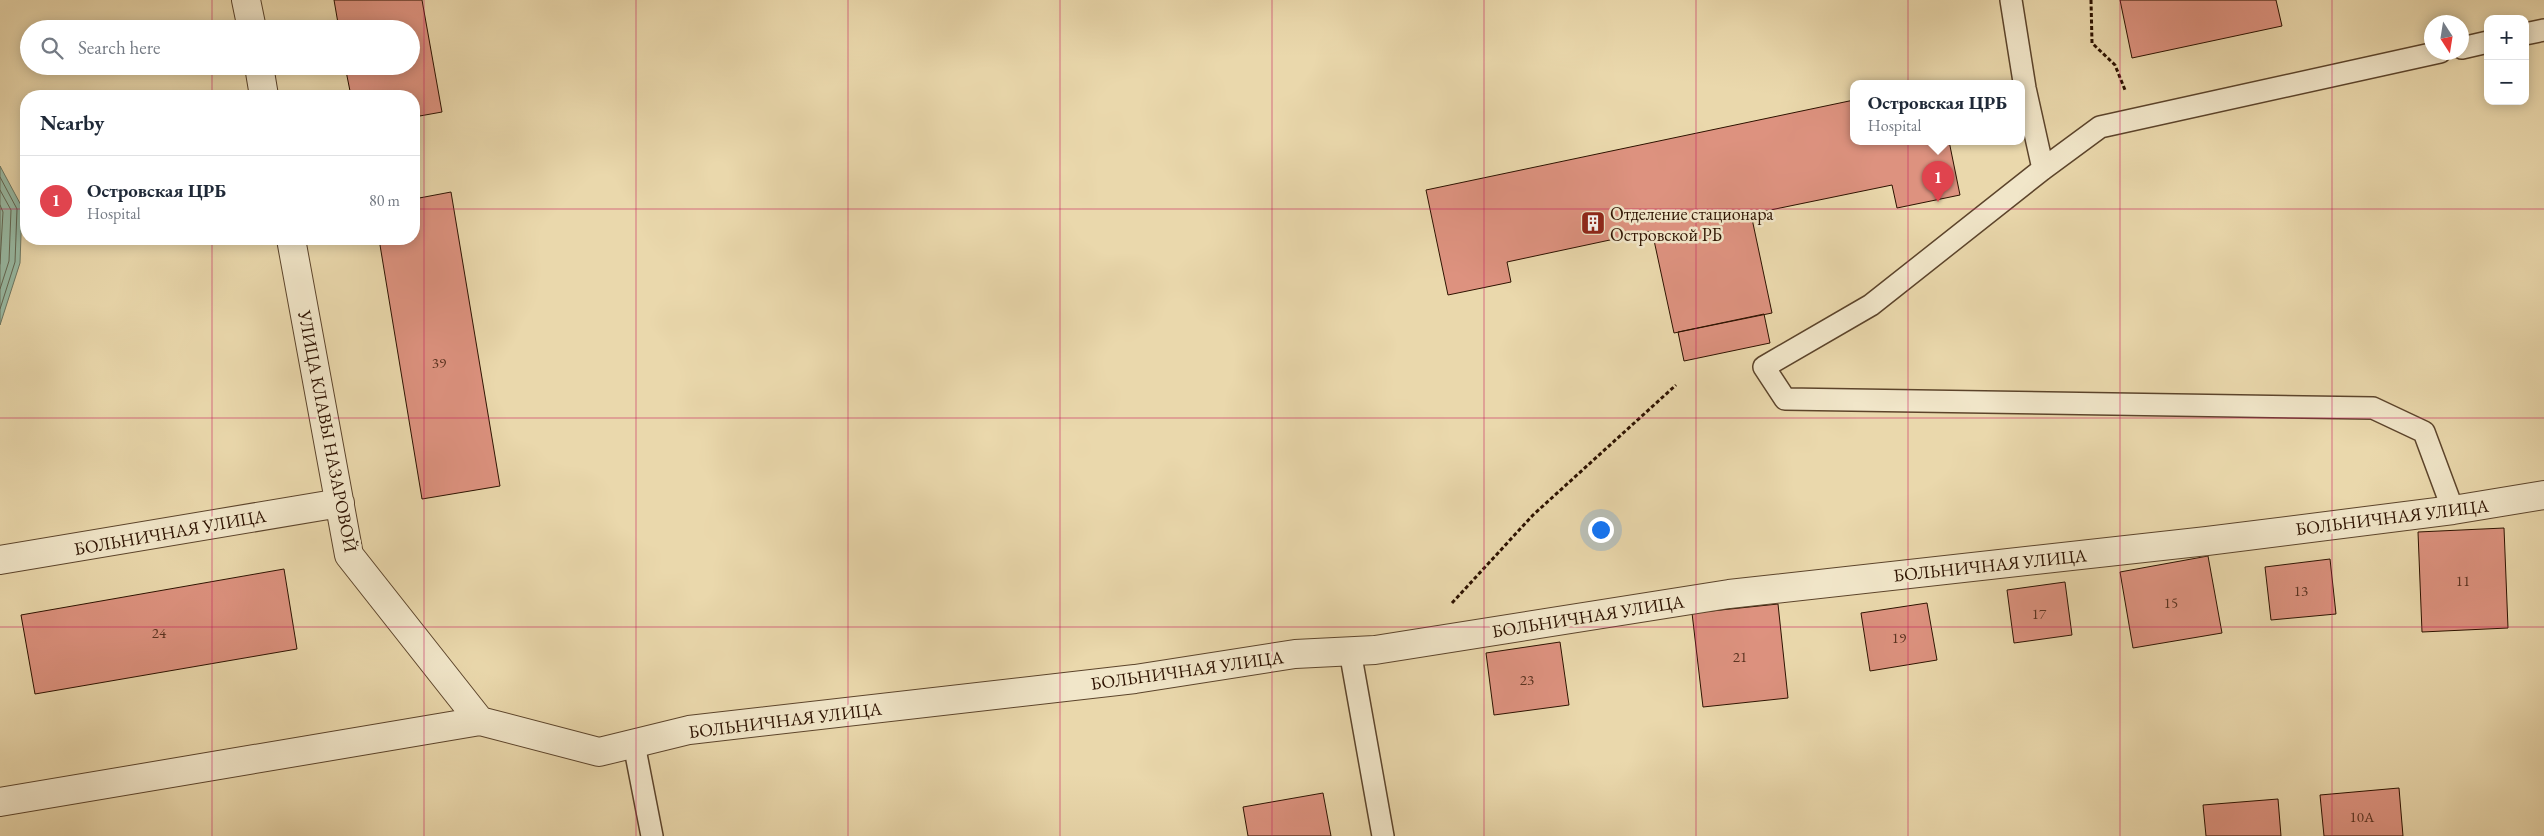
<!DOCTYPE html>
<meta charset="utf-8">
<style>
:root{--surface:#fff;--page:#f6f6f7;--text:#1f2937;--muted:#747a83;--line:#e0e1e3;--accent:#0b8043}
body{margin:0;font-family:"EB Garamond",serif;background:var(--page);color:var(--text)}
.controls{position:absolute;right:15px;top:15px;display:grid;overflow:hidden;border-radius:10px;box-shadow:0 2px 12px #0003}
.controls button{width:45px;height:45px;display:grid;place-items:center;padding:0;border:0;border-bottom:1px solid var(--line);background:var(--surface);color:var(--text);font:25px sans-serif}
.compass{position:absolute;left:2424px;top:15px;width:45px;height:45px;border-radius:50%;background:var(--surface);box-shadow:0 2px 12px #0003;rotate:168deg}
.you{position:absolute;left:1600px;top:529px;width:18px;height:18px;margin:-12px;border:4px solid #fff;border-radius:50%;background:#1a73e8;box-shadow:0 0 0 8px #1a73e833}
.badge{display:grid;place-items:center;width:32px;height:32px;border-radius:50%;background:var(--accent);color:#fff;font-size:16px;font-weight:700}
.pin{position:absolute;translate:-50% -41px;filter:drop-shadow(0 1px 2px #0008)}
.pin::after{content:'';position:absolute;top:26px;width:18px;height:15px;background:inherit;clip-path:polygon(0 0,100% 0,50% 100%)}
.popup{position:absolute;left:1850px;top:80px;width:175px;height:65px;box-sizing:border-box;display:grid;place-content:center;border-radius:10px;background:var(--surface);filter:drop-shadow(0 1px 4px #0005);font-size:16px;white-space:nowrap;color:var(--muted)}
.popup b{font-size:19px;color:var(--text)}
.popup::after{content:'';position:absolute;left:50%;top:100%;margin-left:-10px;border:10px solid transparent;border-top-color:var(--surface)}
.list{margin:0;padding:0;list-style:none}
h2{display:flex;justify-content:space-between;align-items:center;height:65px;margin:0;padding:0 20px;font-size:21px}
h2 small{font-size:16px;font-weight:400;color:var(--muted)}
.list li{display:grid;grid-template-columns:32px 1fr auto;gap:15px;align-items:center;box-sizing:border-box;height:90px;padding:0 20px;border-top:1px solid var(--line)}
.list b{display:block;font-size:19px;white-space:nowrap}
.list p{margin:0;font-size:16px;white-space:nowrap;color:var(--muted)}
.list em{font-size:16px;font-style:normal;color:var(--muted)}
.icon{flex:none;width:28px;height:28px;fill:none;stroke:currentColor;stroke-width:2;stroke-linecap:round;stroke-linejoin:round}
.map{position:relative;flex:none;width:2544px;height:836px;overflow:hidden}
.search{position:absolute;background:var(--surface);box-shadow:0 2px 12px #0003;left:20px;top:20px;width:400px;height:55px;display:flex;align-items:center;gap:12px;box-sizing:border-box;padding:0 18px;border-radius:28px;color:var(--muted);font-size:19px}
.panel{position:absolute;background:var(--surface);box-shadow:0 2px 12px #0003;left:20px;top:90px;width:400px;height:155px;border-radius:20px}
.map>svg:first-child{display:block}
</style>
<div class="map">
<svg width="2544" height="836" viewBox="0 0 2544 836">
<rect width="100%" height="100%" fill="#ead8ac"/>
<filter id="stains"><feTurbulence type="fractalNoise" baseFrequency=".004" numOctaves="4"/><feColorMatrix values="0 0 0 0 .2 0 0 0 0 .09 0 0 0 0 .02 0 0 0 .5 -.17"/></filter>
<radialGradient id="worn" r=".72"><stop offset=".6" stop-color="#630" stop-opacity="0"/><stop offset="1" stop-color="#630" stop-opacity=".3"/></radialGradient>
<path fill="#98bba5" stroke="#6d7763" d="M0 166 22 207 20 263 0 325Z"/>
<g fill="none" stroke-linecap="round" stroke-linejoin="round">
<path stroke="#626652" stroke-width="1" d="M0 177 17 209 15 262 0 309
M0 190 11 210 9 261 0 289
M0 205 3 212 0 264"/>
</g>
<path fill="#dd927f" stroke="#2d1200" d="M334 0H422L442 112 414 117V96H351L345 66H411V29H339Z
M2120 0H2276L2282 26 2132 58Z
M1854 100V141H1949L1960 195 1897 208 1892 185 1751 214 1772 313 1674 333 1652 231 1507 262 1511 282 1448 295 1426 190Z
M451 192 500 486 422 499 379 239H414V199Z
M1764 314 1770 343 1684 361 1678 332Z
M2504 528 2508 628 2422 632 2418 532Z
M2208 556 2222 633 2133 648 2120 572Z
M2330 559 2336 614 2271 620 2265 567Z
M284 569 297 649 35 694 21 615Z
M2065 582 2072 635 2014 643 2007 590Z
M1927 603 1937 660 1870 671 1861 613Z
M1778 604 1788 698 1703 707 1692 613Z
M1560 642 1569 705 1494 715 1486 653Z
M2399 788 2403 836H2324L2320 795Z
M1323 793 1331 836H1248L1243 807Z
M2278 799 2281 836H2206L2203 805Z"/>
<g fill="none" stroke-linecap="round" stroke-linejoin="round">
<defs>
<path id="lane" d="M2011 0 2025 88 2043 169
M2525 34 2544 30
M2462 48 2488 42
M2440 52 2100 127 2043 169 1871 305 1764 367 1785 399 2373 408 2424 432 2453 510
M1350 651 1383 836
M634 744 652 836"/>
<path id="street" d="M246 0 252 29
M259 66 264 96
M291 239 349 555 480 721 599 752 689 730 1135 679 1295 654 1375 650 1729 594 2207 541 2453 510 2544 495
M0 560 340 503
M0 802 480 721"/>
</defs>
<use href="#lane" stroke="#5c442b" stroke-width="24"/>
<use href="#street" stroke="#5c442b" stroke-width="30"/>
<path stroke="#2d1200" stroke-width="3" stroke-dasharray="4 2.5" stroke-linecap="butt" d="M2091 0 2092 43 2115 65 2125 90
M1452 603 1533 515 1676 385"/>
<use href="#lane" stroke="#f1e6c9" stroke-width="21"/>
<use href="#street" stroke="#f1e6c9" stroke-width="28"/>
</g>
<path fill="none" stroke="#c2185b" stroke-width="1" stroke-opacity="0.55" d="M212 0V29M424 0V836M636 0V836M848 0V836M1060 0V836M1272 0V836M1484 0V836M1696 0V836M1908 0V836M2120 0V836M2332 0V836M212 66V96M0 209H26M414 209H2544M212 239V836M0 418H2544M0 627H2544"/>
<defs>
<symbol id="building-square" viewBox="-11 -11 22 22"><rect x="-9" y="-9" width="18" height="18" rx="4" fill="#8f2418" stroke="#f1e6c9"/><path d="M-4-6H4V6H1V3H-1V6H-4ZM-2.5-4.3h1.7v1.8h-1.7ZM.8-4.3h1.7v1.8H.8ZM-2.5-1h1.7V.8h-1.7ZM.8-1h1.7V.8H.8Z" fill="#fff"/></symbol>
</defs>
<g fill-rule="evenodd">
<use href="#building-square" x="1579" y="209" width="28" height="28"/>
</g>
<g text-anchor="middle" dominant-baseline="central" stroke-width="5" stroke-linejoin="round" paint-order="stroke">
<g font-size="15" fill="#593220">
<text x="439" y="362">39</text>
<text x="2463" y="580">11</text>
<text x="2301" y="590">13</text>
<text x="2171" y="602">15</text>
<text x="2039" y="613">17</text>
<text x="159" y="632">24</text>
<text x="1899" y="637">19</text>
<text x="1740" y="656">21</text>
<text x="1527" y="679">23</text>
<text x="2362" y="816">10А</text>
</g>
<g font-size="18" fill="#2d1200" stroke="#f1e6c9" text-anchor="start">
<text x="1610" y="213">Отделение стационара<tspan x="1610" dy="21">Островской РБ</tspan></text>
</g>
<g font-size="18" fill="#2d1200" stroke="#f1e6c9">
<text transform="translate(328 431) rotate(79)">УЛИЦА КЛАВЫ НАЗАРОВОЙ</text>
<text transform="translate(2392 517) rotate(-7)">БОЛЬНИЧНАЯ УЛИЦА</text>
<text transform="translate(170 532) rotate(-10)">БОЛЬНИЧНАЯ УЛИЦА</text>
<text transform="translate(1990 565) rotate(-6)">БОЛЬНИЧНАЯ УЛИЦА</text>
<text transform="translate(1588 616) rotate(-9)">БОЛЬНИЧНАЯ УЛИЦА</text>
<text transform="translate(1187 670) rotate(-8)">БОЛЬНИЧНАЯ УЛИЦА</text>
<text transform="translate(785 720) rotate(-7)">БОЛЬНИЧНАЯ УЛИЦА</text>
</g>
</g>
<rect width="100%" height="100%" filter="url(#stains)"/>
<rect width="100%" height="100%" fill="url(#worn)"/>
</svg>
<div class="controls">
<button>+</button>
<button>−</button>
</div>
<svg class="compass" viewBox="-18 -18 36 36"><path d="M0-13l5 13h-10z" fill="#e53935"/><path d="M0 13l5-13h-10z" fill="#747a83"/></svg>
<div class="you"></div>
<div class="pin badge" style="left:1938px;top:202px;background:#e0444e">1</div>
<div class="popup"><b>Островская ЦРБ</b>Hospital</div>
<div class="search"><svg class="icon" aria-label="search" viewBox="0 0 24 24"><circle cx="10" cy="10" r="6"/><path d="M15 15l6 6"/></svg>Search here</div>
<section class="panel">
<h2>Nearby<small></small></h2>
<ul class="list">
<li><span class="badge" style="background:#e0444e">1</span><div><b>Островская ЦРБ</b><p>Hospital</p></div><em>80 m</em></li>
</ul>
</section>
</div>
